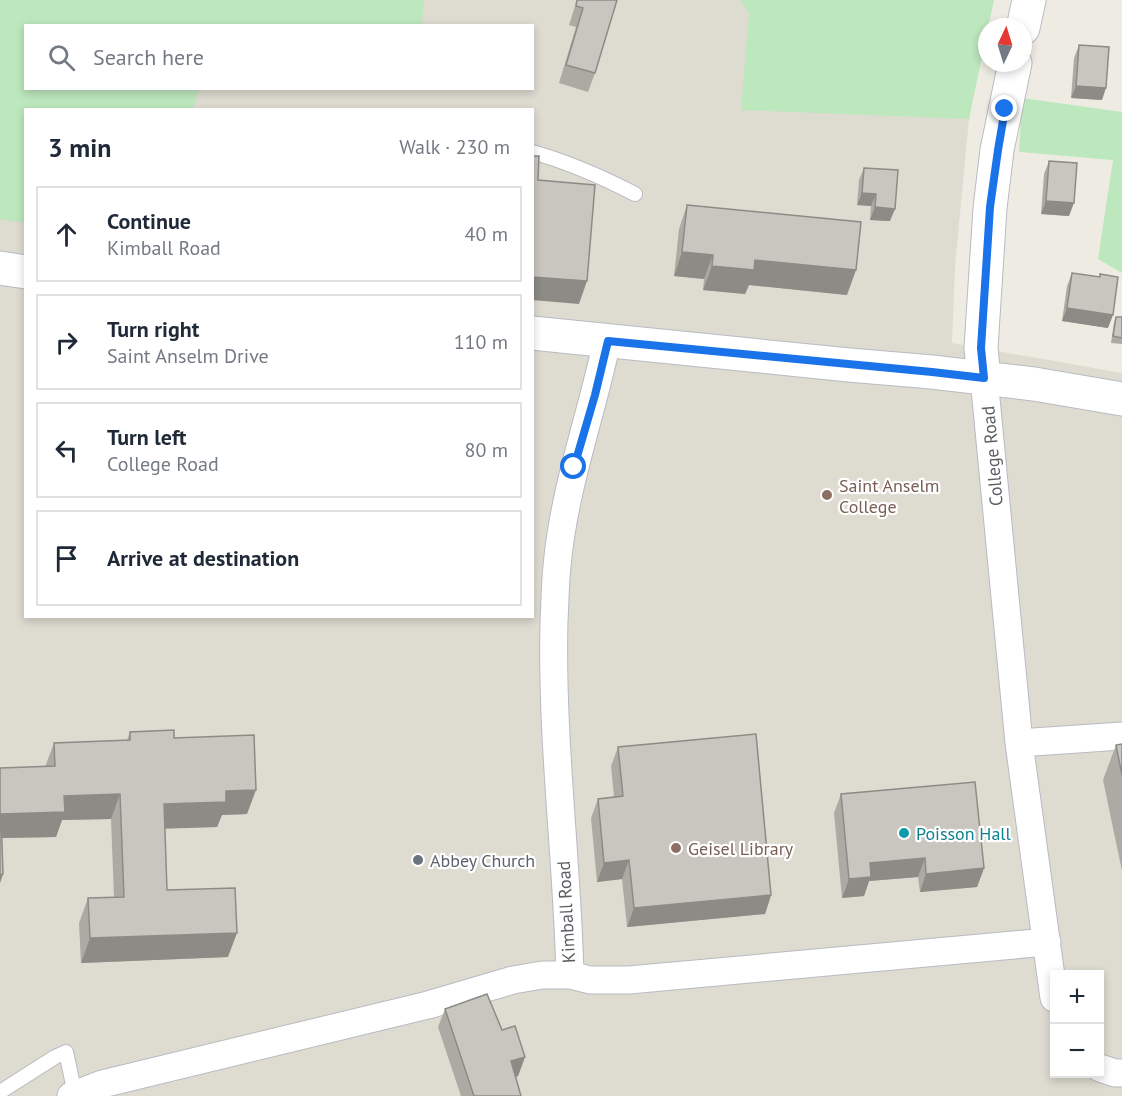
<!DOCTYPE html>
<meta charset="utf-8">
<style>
:root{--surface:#fff;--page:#f2f2f3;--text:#1f2937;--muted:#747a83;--line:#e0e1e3}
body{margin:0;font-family:"PT Sans",sans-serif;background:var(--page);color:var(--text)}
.controls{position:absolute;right:18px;bottom:18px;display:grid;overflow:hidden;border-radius:0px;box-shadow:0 3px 9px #0003}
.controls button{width:54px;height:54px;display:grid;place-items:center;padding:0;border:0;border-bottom:2px solid var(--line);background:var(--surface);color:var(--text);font:30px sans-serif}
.compass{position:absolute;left:978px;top:18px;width:54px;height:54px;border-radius:50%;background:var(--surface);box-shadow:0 3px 9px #0003;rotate:4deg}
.stop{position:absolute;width:18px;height:18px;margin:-14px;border:4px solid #1a73e8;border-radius:50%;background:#fff}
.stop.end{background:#1a73e8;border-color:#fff;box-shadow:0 2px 6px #0008}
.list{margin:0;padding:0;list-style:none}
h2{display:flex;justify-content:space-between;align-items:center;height:78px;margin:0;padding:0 24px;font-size:26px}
h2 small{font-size:20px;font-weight:400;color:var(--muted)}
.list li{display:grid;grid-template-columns:39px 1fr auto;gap:18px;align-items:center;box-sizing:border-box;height:96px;margin:0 12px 12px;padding:0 12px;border:2px solid var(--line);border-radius:0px}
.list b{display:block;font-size:22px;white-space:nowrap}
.list p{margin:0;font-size:20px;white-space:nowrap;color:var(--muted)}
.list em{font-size:20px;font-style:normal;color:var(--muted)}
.icon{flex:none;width:33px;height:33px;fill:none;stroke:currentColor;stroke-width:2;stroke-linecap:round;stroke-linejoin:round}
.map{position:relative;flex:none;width:1122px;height:1096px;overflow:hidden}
.search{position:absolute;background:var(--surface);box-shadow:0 3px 9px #0003;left:24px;top:24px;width:510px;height:66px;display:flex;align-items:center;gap:15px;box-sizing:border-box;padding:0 21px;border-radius:0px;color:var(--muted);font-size:22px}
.panel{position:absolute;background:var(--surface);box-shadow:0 3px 9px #0003;left:24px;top:108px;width:510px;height:510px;border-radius:0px}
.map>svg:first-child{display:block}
</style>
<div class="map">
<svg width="1122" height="1096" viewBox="0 0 1122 1096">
<rect width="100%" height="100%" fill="#eeece2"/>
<path fill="#dedbd1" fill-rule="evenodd" d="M0 0H984L969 119 955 266 952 343 1122 373V1096H0ZM26 26H532V88H26ZM26 110H532V616H26ZM1054 974H1100V1074H1054Z"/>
<path fill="#bde7bd" d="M0 0H424L422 25 26 26V88L199 89 193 109 26 110 25 223 0 219Z
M740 0H994L988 27H987V33L969 119 741 110 749 13Z
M1022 98 1122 112V273L1098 259 1113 160 1019 152Z"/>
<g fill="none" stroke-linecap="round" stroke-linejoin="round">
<defs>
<path id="service" d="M532 152C568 162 602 177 635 194
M0 1092 55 1057 66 1052 75 1094"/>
<path id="minor" d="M984 378 1019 743 1054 998
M1019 743 1122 736
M570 975C567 857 551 739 554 621 555 603 555 585 557 566 564 488 591 417 607 341
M1100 1068 1115 1073H1122
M71 1096 102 1084 428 1005 513 980 542 975H570L590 980H629L1047 942"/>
<path id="tertiary" d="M1023 28 1029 0
M0 268 26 272
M532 333 849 365 932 372 1034 384 1122 399
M984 378 981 348 990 208 997 150 1015 63"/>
</defs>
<use href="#service" stroke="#b8bbc0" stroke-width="16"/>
<use href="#minor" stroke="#b8bbc0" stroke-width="29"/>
<use href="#tertiary" stroke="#b8bbc0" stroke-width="35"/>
<use href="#service" stroke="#fff" stroke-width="14"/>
<use href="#minor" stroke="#fff" stroke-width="27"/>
<use href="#tertiary" stroke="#fff" stroke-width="33"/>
</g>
<path fill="#adaaa4" d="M577 0H617L595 73 588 92 559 83 576 27 569 25Z
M1079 45 1102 100 1071 98 1074 58Z
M1049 161 1069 216 1041 214 1044 174Z
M864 168 890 221 870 220 871 206 857 205 859 180Z
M687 205 847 295 749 285 745 294 703 290 704 279 674 276 679 229Z
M1072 273 1099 277 1100 274 1108 328 1062 321 1067 286Z
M1116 317H1122V344L1111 343 1114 323Z
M130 732 174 738 247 814 222 815 217 827 165 828 167 890 228 957 81 963 79 923 88 898 114 897 111 819 62 820 56 837 2 838 3 874 0 883V768L45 767 54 743 127 740Z
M1122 744V871L1103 780 1116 745Z
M618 747 771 895 765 914 627 927 622 879 597 882 591 818 598 799 614 797 611 766Z
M841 794 984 868 977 887 920 892 918 877 869 881 864 896 842 898 834 813Z
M445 1009 502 1030 525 1057 518 1076 516 1077 521 1096H461L438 1027Z"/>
<path fill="#8d8b86" d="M1076 86 1106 88 1102 100 1071 98Z
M862 193 876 194 871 206 857 205Z
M1046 201 1074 203 1069 216 1041 214Z
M875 207 895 209 890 221 870 220Z
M682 252 713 255 704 279 674 276Z
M755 260 856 270 847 295 749 285 745 294 703 290 712 266Z
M532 277 587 281 579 304 532 300Z
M1067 308 1113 315 1108 328 1062 321Z
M256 790 247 814 222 815 217 827 155 829 164 804 226 791Z
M120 794 111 819 62 820 56 837 0 838 1 814 64 796Z
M925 858 918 877 869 881 864 896 842 898 849 879 870 863Z
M629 860 622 879 597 882 604 863Z
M984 868 977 887 920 892 926 874Z
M3 874 0 883V875Z
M771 895 765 914 627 927 634 908Z
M237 933 228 957 81 963 90 938Z
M525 1057 518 1076 504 1080 511 1061Z"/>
<path fill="#c9c6bf" stroke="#8d8b86" stroke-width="1.5" d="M577 0H617L595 73 566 65 583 8 576 6Z
M1079 45 1109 47 1106 88 1076 86Z
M532 156H539L538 180 595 185 587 281 532 277Z
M1049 161 1077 163 1074 203 1046 201Z
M864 168 898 170 895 209 875 207 876 194 862 193Z
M687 205 861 222 856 270 755 260 754 270 712 266 713 255 682 252Z
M1072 273 1100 277V274L1118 277 1113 315 1067 308Z
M1116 317H1122V338L1113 336Z
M174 730V738L254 735 256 790 226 791V802L164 804 167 890 235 888 237 933 90 938 88 898 124 897 120 794 64 796 65 812 1 814 3 874 0 875V768L55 766 54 743 130 740V732Z
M756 734 771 895 634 908 629 860 604 863 598 799 623 796 618 747Z
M1122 744V775L1116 745Z
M975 782 984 868 926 874 925 858 870 863 871 877 849 879 841 794Z
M487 994 502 1030 515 1026 525 1057 511 1061 521 1096H474L445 1009Z"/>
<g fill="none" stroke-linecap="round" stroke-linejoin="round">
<path stroke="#1a73e8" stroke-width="8" d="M574 467 595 395 608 341 932 372 984 378 981 348 990 207 998 150 1005 109"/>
</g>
<g fill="#8d6e63" stroke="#fff" stroke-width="2">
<circle cx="827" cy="495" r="6"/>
<circle cx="676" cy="848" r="6"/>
</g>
<circle fill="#0f9aa8" stroke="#fff" stroke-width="2" cx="904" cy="833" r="6"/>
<circle fill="#6b7280" stroke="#fff" stroke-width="2" cx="418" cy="860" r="6"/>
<g text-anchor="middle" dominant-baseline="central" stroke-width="4.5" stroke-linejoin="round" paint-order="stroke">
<g font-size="18" fill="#5b5f64" stroke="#fff">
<text transform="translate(992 456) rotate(-95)">College Road</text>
<text transform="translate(566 912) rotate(-93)">Kimball Road</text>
</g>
<g font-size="18" fill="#785e54" stroke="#fff" text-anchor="start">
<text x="839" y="485">Saint Anselm<tspan x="839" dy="21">College</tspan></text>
<text x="688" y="848">Geisel Library</text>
</g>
<g font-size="18" fill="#0d838f" stroke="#fff" text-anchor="start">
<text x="916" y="833">Poisson Hall</text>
</g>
<g font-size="18" fill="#5b616d" stroke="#fff" text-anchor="start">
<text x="430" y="860">Abbey Church</text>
</g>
</g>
</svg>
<div class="controls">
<button>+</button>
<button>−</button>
</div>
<svg class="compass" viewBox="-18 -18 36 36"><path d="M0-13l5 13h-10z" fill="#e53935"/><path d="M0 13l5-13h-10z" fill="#747a83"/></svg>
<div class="stop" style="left:574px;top:467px"></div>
<div class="stop end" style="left:1005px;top:109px"></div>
<div class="search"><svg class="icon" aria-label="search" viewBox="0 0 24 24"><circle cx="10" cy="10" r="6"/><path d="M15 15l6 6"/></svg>Search here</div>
<section class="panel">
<h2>3 min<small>Walk · 230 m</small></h2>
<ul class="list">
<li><svg class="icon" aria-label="ahead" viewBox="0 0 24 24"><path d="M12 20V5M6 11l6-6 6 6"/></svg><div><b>Continue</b><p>Kimball Road</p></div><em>40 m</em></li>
<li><svg class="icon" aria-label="right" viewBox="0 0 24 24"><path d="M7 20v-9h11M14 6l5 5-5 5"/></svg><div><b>Turn right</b><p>Saint Anselm Drive</p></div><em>110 m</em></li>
<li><svg class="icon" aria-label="left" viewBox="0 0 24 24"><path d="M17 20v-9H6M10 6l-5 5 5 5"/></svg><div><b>Turn left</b><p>College Road</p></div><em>80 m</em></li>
<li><svg class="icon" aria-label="arrive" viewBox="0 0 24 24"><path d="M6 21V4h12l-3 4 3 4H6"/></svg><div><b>Arrive at destination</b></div></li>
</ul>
</section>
</div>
